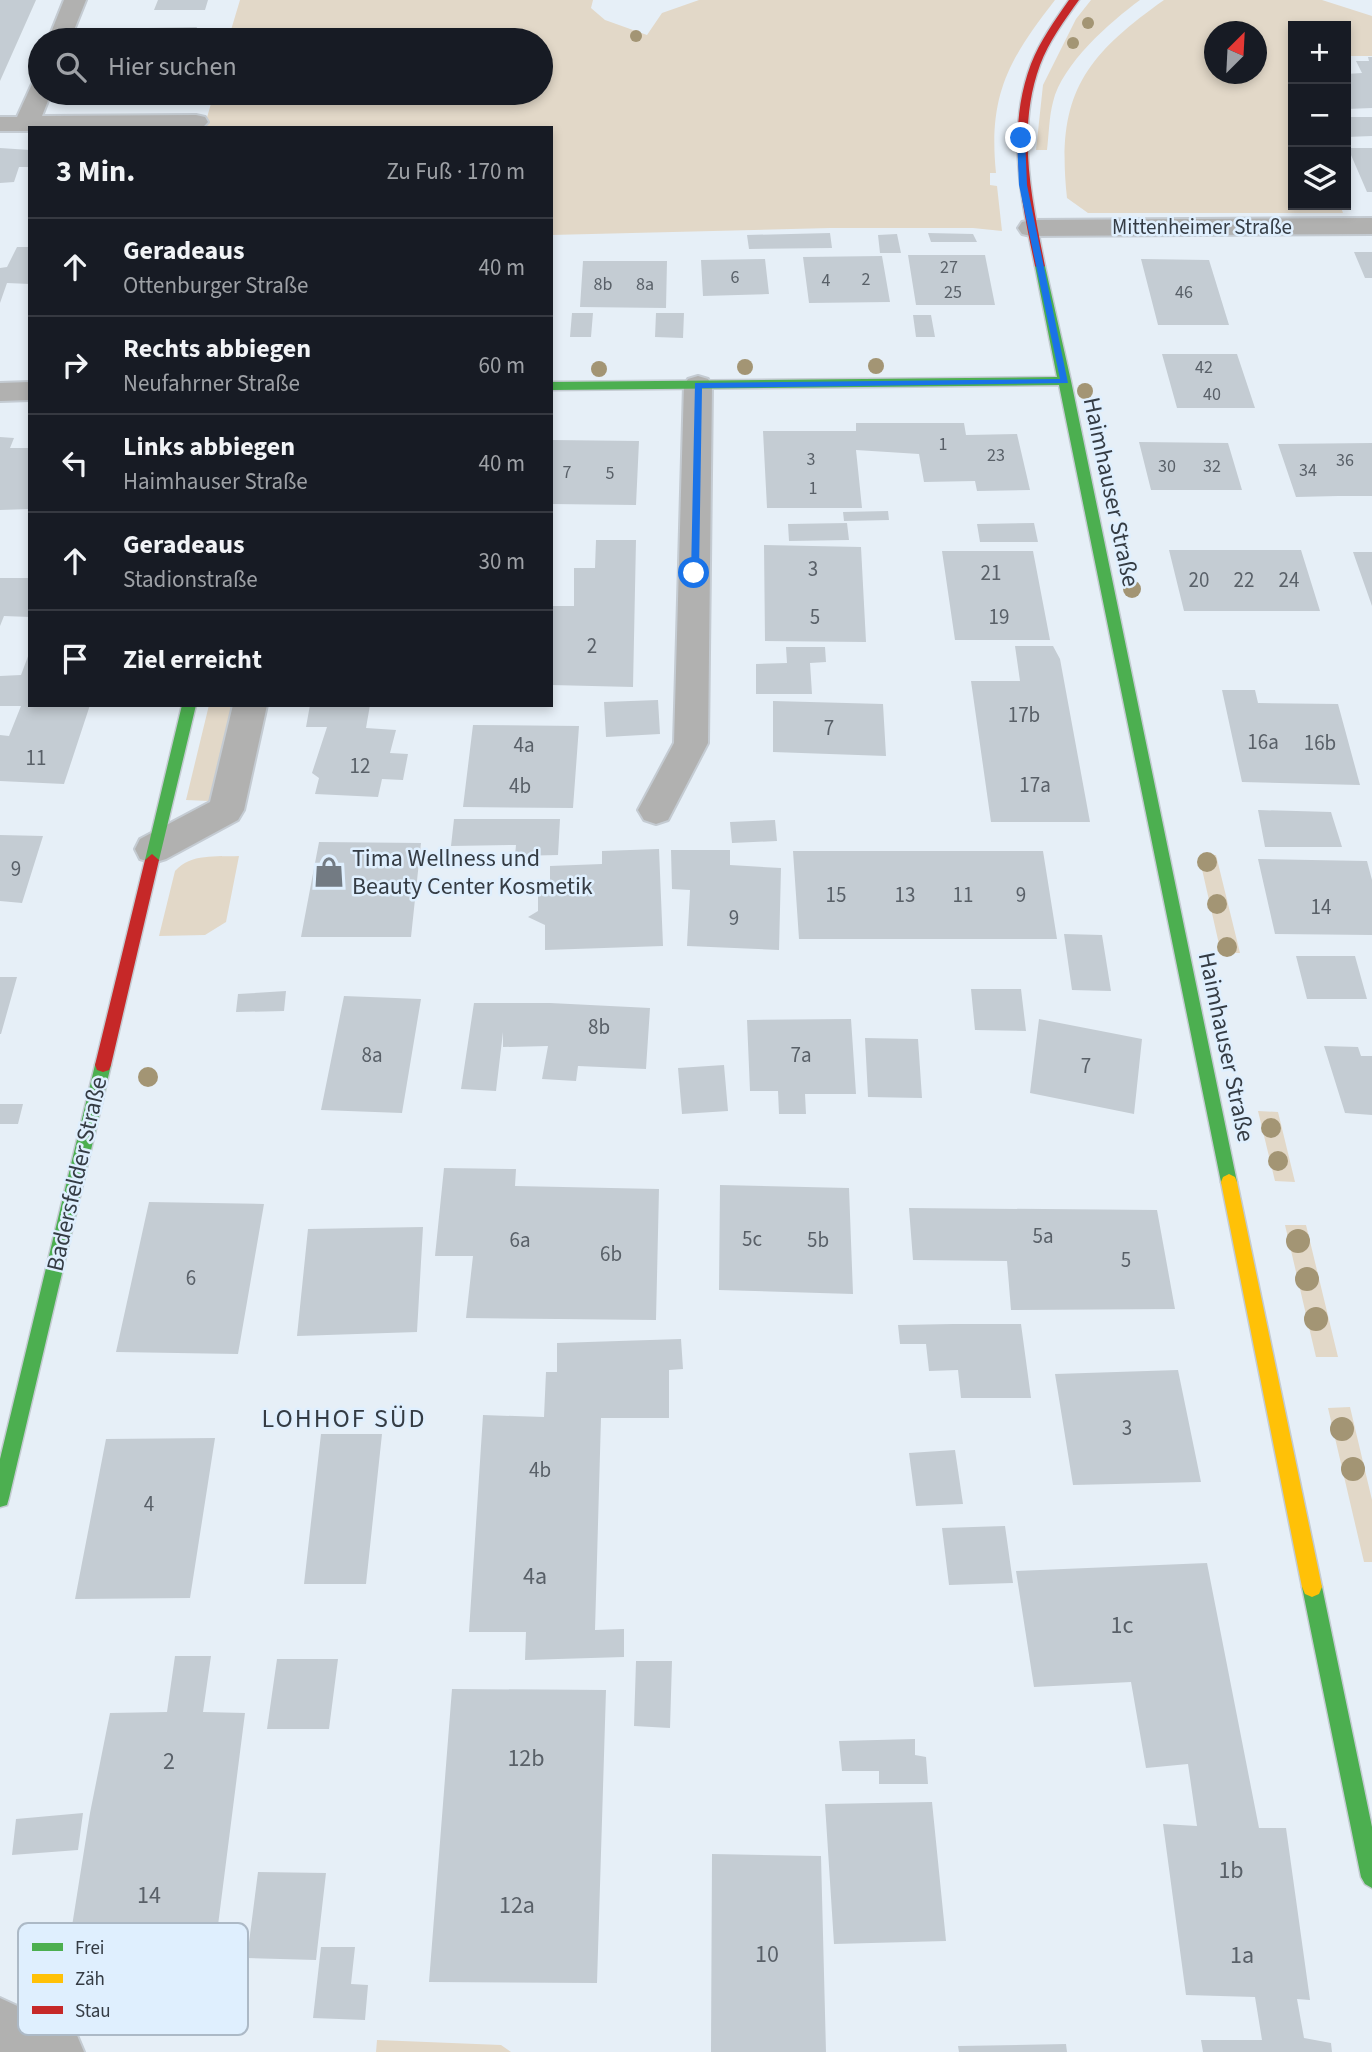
<!DOCTYPE html>
<html lang="de">
<meta charset="utf-8">
<style>
:root{--surface:#171b24;--page:#20242c;--text:#f1f3f6;--muted:#9ea1a6;--line:#363941}
body{margin:0;font-family:"Source Sans 3",sans-serif;background:var(--page);color:var(--text)}
.controls{position:absolute;right:21px;top:21px;display:grid;overflow:hidden;border-radius:0px;box-shadow:0 4px 10px #0003}
.controls button{width:63px;height:63px;display:grid;place-items:center;padding:0;border:0;border-bottom:2px solid var(--line);background:var(--surface);color:var(--text);font:35px sans-serif}
.compass{position:absolute;left:1204px;top:21px;width:63px;height:63px;border-radius:50%;background:var(--surface);box-shadow:0 4px 10px #0003;rotate:24deg}
.stop{position:absolute;width:21px;height:21px;margin:-16px;border:5px solid #1a73e8;border-radius:50%;background:#fff}
.stop.end{background:#1a73e8;border-color:#fff;box-shadow:0 2px 7px #0008}
.list{margin:0;padding:0;list-style:none}
h2{display:flex;justify-content:space-between;align-items:center;height:91px;margin:0;padding:0 28px;font-size:30px}
h2 small{font-size:23px;font-weight:400;color:var(--muted)}
.list li{display:grid;grid-template-columns:46px 1fr auto;gap:21px;align-items:center;box-sizing:border-box;height:98px;padding:0 28px;border-top:2px solid var(--line)}
.list b{display:block;font-size:26px;white-space:nowrap}
.list p{margin:0;font-size:23px;white-space:nowrap;color:var(--muted)}
.list em{font-size:23px;font-style:normal;color:var(--muted)}
.icon{flex:none;width:38px;height:38px;fill:none;stroke:currentColor;stroke-width:2;stroke-linecap:round;stroke-linejoin:round}
.map{position:relative;flex:none;width:1372px;height:2052px;overflow:hidden}
.search{position:absolute;background:var(--surface);box-shadow:0 4px 10px #0003;left:28px;top:28px;width:525px;height:77px;display:flex;align-items:center;gap:18px;box-sizing:border-box;padding:0 24px;border-radius:38px;color:var(--muted);font-size:26px}
.panel{position:absolute;background:var(--surface);box-shadow:0 4px 10px #0003;left:28px;top:126px;width:525px;height:581px;border-radius:0px}
.map>svg:first-child{display:block}
</style>
<div class="map">
<svg width="1372" height="2052" viewBox="0 0 1372 2052">
<rect width="100%" height="100%" fill="#e6eff7"/>
<path fill="#e2d8c8" fill-rule="evenodd" d="M240 0H593L591 8 605 20 647 35 662 13 699 0H1055C1009 59 988 95 996 173H990V185L997 186 1002 231 973 228H830L551 235V128H204L214 93H541V40H228Z
M1091 0H1140C1110 22 1062 64 1053 102 1049 117 1049 134 1047 150H1036L1043 85 1076 19Z
M1164 0H1322L1372 16V56H1346V26H1293V55L1289 56 1293 67V205H1340L1343 213H1088L1067 198C1056 97 1082 58 1164 0ZM1214 32H1256V74H1214Z
M209 705H232L209 801 186 800Z
M1216 855 1240 953H1221L1199 856Z
M239 856 226 922 205 935 159 936 175 871C191 853 216 857 239 856Z
M1258 1111 1278 1112 1295 1182 1275 1181Z
M1285 1225H1306L1338 1357H1316Z
M1350 1407 1372 1500V1562H1364L1328 1408Z
M377 2040 501 2045 511 2052H376Z"/>
<path fill="#c4ccd3" d="M0 0H36L0 81Z
M158 0H208L205 10H154Z
M197 27 193 40H143L147 28Z
M1368 57H1372V108L1346 109V74L1362 73 1356 61H1369Z
M127 93H177L174 104 123 105Z
M1346 117H1372V136L1347 137Z
M0 148 30 150V167H19L14 182 0 183Z
M1348 148H1372V192H1367Z
M830 233 832 248 749 249 747 235Z
M928 233 973 234 977 242H931Z
M897 234 901 253H880L878 235Z
M17 247H30V284L7 283 0 303V268L7 267Z
M1354 252H1372V278H1365Z
M908 255H985L995 305H916Z
M882 256 890 302 809 303 803 257Z
M765 259 769 294 703 296 701 260Z
M1141 259 1209 260 1229 325H1158Z
M583 261H667L666 308 580 307Z
M572 313H593L591 337H570Z
M656 313H684L683 338 655 337Z
M913 315H931L935 337H916Z
M1162 354H1237L1255 408H1177Z
M856 423H964L966 435 1017 434 1030 490 977 491 975 481 924 482 919 454 856 450 862 508H767L763 431H856Z
M0 437 14 438 10 448H30V509L0 510Z
M551 440 639 441 636 505 551 504Z
M1139 442 1228 443 1242 490H1151Z
M1372 443V496H1338L1296 497 1278 444Z
M888 511 889 520 844 521 843 512Z
M847 523 849 540 789 541 788 524Z
M1034 523 1038 542H980L977 524Z
M596 540H636L633 687 551 685V606H574V568H595Z
M764 545 861 547 866 642 765 641Z
M1169 550H1301L1320 611H1184Z
M942 551H1033L1050 640H955Z
M1353 552H1372V606Z
M0 578H30V617L4 616 0 626Z
M1015 646H1053L1060 659 1090 822H991L971 681H1020Z
M786 647H825L826 662 810 663 812 694H756V664L787 663Z
M30 651V705H90L64 784 0 781V735L9 736 21 706H0V676L21 675Z
M1222 690H1255L1258 703 1338 704 1360 785 1242 782Z
M658 700 660 734 606 737 604 702Z
M773 701 883 704 886 756 773 752Z
M310 705H370L366 728 396 730 390 753 408 754 403 780 382 779 378 797 315 794 319 778 312 773 327 727H306Z
M473 725 579 726 573 808 463 807Z
M1258 810 1331 812 1342 847H1265Z
M454 819H560L558 855 515 856 516 845 451 846Z
M775 820 777 841 732 843 730 822Z
M0 835 43 836 22 903 0 901Z
M319 842 421 843 411 937H301Z
M659 849 663 946 545 950V925L528 917 538 911V886L550 885V866L602 864V851Z
M671 850H730V865L781 868 779 950 687 946 690 890 672 889Z
M793 851H1043L1057 939H799Z
M1258 859 1367 861 1372 880V935L1275 934Z
M1064 934 1102 935 1111 991 1072 990Z
M1296 956H1355L1367 999H1307Z
M0 977H17L1 1034H0Z
M971 989H1021L1026 1031 975 1030Z
M286 991 284 1011 236 1012 238 994Z
M344 996 421 999 402 1113 321 1110Z
M474 1003H550L650 1008 646 1069 578 1066 576 1081 542 1079 548 1046 503 1047V1032L496 1091 461 1089Z
M851 1019 856 1094H805L806 1114H779L778 1091H750L747 1020Z
M1039 1019 1142 1039 1134 1114 1030 1093Z
M865 1038 918 1039 922 1098 868 1097Z
M1324 1046 1358 1047 1361 1056H1372V1115L1345 1113Z
M724 1065 728 1111 682 1114 678 1068Z
M0 1104H23L18 1124H0Z
M444 1168 516 1169 515 1186 659 1189 656 1320 466 1318 473 1256H435Z
M720 1185 849 1188 853 1294 719 1290Z
M149 1202 264 1204 238 1354 116 1352Z
M909 1208 1157 1210 1175 1309 1011 1310 1007 1261 913 1260Z
M423 1227 417 1332 297 1336 308 1229Z
M953 1324H1021L1031 1398H961L958 1370 929 1371 926 1344H900L898 1325Z
M681 1339 683 1369 669 1370V1418H601L595 1630 624 1629V1657L525 1660 526 1632H469L483 1415 544 1417 546 1372H557V1343Z
M1178 1370 1201 1482 1073 1485 1055 1374Z
M321 1434H382L366 1584H304Z
M215 1438 190 1598 75 1599 106 1439Z
M955 1450 963 1504 916 1506 909 1453Z
M1005 1526 1013 1583 949 1585 942 1528Z
M1207 1563 1259 1828H1286L1310 2000 1297 1999 1304 2038 1331 2043 1332 2052H1203L1201 2040H1262L1255 1997 1186 1995 1163 1824 1197 1826 1188 1764 1146 1768 1131 1682 1034 1687 1016 1571Z
M175 1656H211L203 1712 245 1713 216 1941 69 1945 90 1813 110 1713 167 1712Z
M277 1659H338L329 1729H267Z
M636 1661H672L670 1728 634 1726Z
M452 1689 606 1690 597 1983 429 1982Z
M915 1739V1755L926 1757 928 1784H879V1771H842L839 1741Z
M932 1802 946 1941 834 1944 825 1804Z
M83 1813 78 1850 12 1855 16 1819Z
M712 1854 821 1856 826 2052H711Z
M258 1872 326 1873 316 1960 247 1958Z
M321 1947H355L351 1984 368 1985 365 2020 313 2018Z
M1066 2044 1067 2052H959L958 2046Z"/>
<g fill="none" stroke-linecap="round" stroke-linejoin="round">
<defs>
<path id="street" d="M64 0H86L70 40H48Z
M40 82V93H51L42 116 196 115 205 117 208 122 202 128H30V131H0V117H17L32 84Z
M1372 218V234L1031 236 1022 234 1018 228 1022 222 1031 220Z
M698 376 708 379 712 385 708 743 668 820 656 824 644 820 638 810 674 743 684 385 688 379Z
M30 382V400L0 401V383Z
M233 705H267L244 810 238 820 166 859 153 863 140 859 135 849 140 839 210 802Z
M0 1998 76 2033 84 2052H0Z"/>
<path id="fast" d="M1036 264 1045 266 1071 381 1237 1182 1235 1187 1229 1190 1223 1187 1221 1182 1059 385 551 390V382L1057 377 1035 266Z
M182 705H196L159 860 152 866 145 860Z
M103 1058 109 1060 111 1065 9 1498 7 1505 0 1507V1459L95 1065 97 1060Z
M1312 1577 1319 1580 1322 1587 1372 1827V1888L1365 1884 1361 1877 1302 1587 1305 1580Z"/>
<path id="slow" d="M1229 1174 1235 1177 1237 1182 1322 1587 1319 1594 1312 1597 1305 1594 1302 1587 1221 1182 1223 1177Z"/>
<path id="jam" d="M1069 0H1079C1064 21 1049 41 1040 65 1016 130 1032 200 1045 266L1040 269 1035 266C1021 200 1006 130 1031 64 1040 41 1055 20 1069 0Z
M152 854 159 860 111 1065 109 1070 103 1072 97 1070 95 1065 145 860Z"/>
</defs>
<use href="#street" stroke="#c4cbd2" stroke-width="4"/>
<use href="#fast" stroke="#c4cbd2" stroke-width="3"/>
<use href="#slow" stroke="#c4cbd2" stroke-width="3"/>
<use href="#jam" stroke="#c4cbd2" stroke-width="3"/>
<use href="#street" fill="#b1b1b0" fill-rule="evenodd"/>
<use href="#fast" fill="#4caf50" fill-rule="evenodd"/>
<use href="#slow" fill="#ffc107" fill-rule="evenodd"/>
<use href="#jam" fill="#c62828" fill-rule="evenodd"/>
</g>
<g fill="#a39574">
<circle cx="1088" cy="23" r="6"/>
<circle cx="636" cy="36" r="6"/>
<circle cx="1073" cy="43" r="6"/>
<circle cx="876" cy="366" r="8"/>
<circle cx="745" cy="367" r="8"/>
<circle cx="599" cy="369" r="8"/>
<circle cx="1085" cy="391" r="8"/>
<circle cx="1132" cy="589" r="9"/>
<circle cx="1207" cy="862" r="10"/>
<circle cx="1217" cy="904" r="10"/>
<circle cx="1227" cy="947" r="10"/>
<circle cx="148" cy="1077" r="10"/>
<circle cx="1271" cy="1128" r="10"/>
<circle cx="1278" cy="1161" r="10"/>
<circle cx="1298" cy="1241" r="12"/>
<circle cx="1307" cy="1279" r="12"/>
<circle cx="1316" cy="1319" r="12"/>
<circle cx="1342" cy="1429" r="12"/>
<circle cx="1353" cy="1469" r="12"/>
</g>
<path fill="#1a73e8" d="M1021 136 1025 138 1027 185 1068 383 702 388 699 573 691 575 695 383 1060 379 1019 185 1017 138Z"/>
<defs>
<symbol id="shop-bare" viewBox="-9 -9 18 18"><path d="M-5-2.5h2.3a2.7 3.5 0 0 1 5.4 0H5L5.5 6h-11ZM-1.5-2.5h3a1.5 2.3 0 0 0-3 0Z" fill="#737b83" stroke="#dfeffe" stroke-width="2.5" paint-order="stroke"/></symbol>
</defs>
<g fill-rule="evenodd">
<use href="#shop-bare" x="307" y="850" width="44" height="44"/>
</g>
<g text-anchor="middle" dominant-baseline="central" stroke-width="5" stroke-linejoin="round" paint-order="stroke">
<g font-size="18" fill="#596068">
<text x="949" y="267">27</text>
<text x="735" y="277">6</text>
<text x="866" y="279">2</text>
<text x="826" y="280">4</text>
<text x="603" y="284">8b</text>
<text x="645" y="284">8a</text>
<text x="953" y="292">25</text>
<text x="1184" y="292">46</text>
<text x="1204" y="367">42</text>
<text x="1212" y="394">40</text>
<text x="943" y="444">1</text>
<text x="996" y="455">23</text>
<text x="811" y="459">3</text>
<text x="1345" y="460">36</text>
<text x="1167" y="466">30</text>
<text x="1212" y="466">32</text>
<text x="1308" y="470">34</text>
<text x="567" y="472">7</text>
<text x="610" y="473">5</text>
<text x="813" y="488">1</text>
</g>
<g font-size="21" fill="#353c44" stroke="#dfeffe">
<text x="1202" y="227">Mittenheimer Straße</text>
</g>
<g font-size="21" fill="#596068">
<text x="813" y="569">3</text>
<text x="991" y="573">21</text>
<text x="1199" y="580">20</text>
<text x="1244" y="580">22</text>
<text x="1289" y="580">24</text>
<text x="815" y="617">5</text>
<text x="999" y="617">19</text>
<text x="592" y="646">2</text>
<text x="1024" y="715">17b</text>
<text x="829" y="728">7</text>
<text x="1263" y="742">16a</text>
<text x="1320" y="743">16b</text>
<text x="524" y="745">4a</text>
<text x="36" y="758">11</text>
<text x="360" y="766">12</text>
<text x="1035" y="785">17a</text>
<text x="520" y="786">4b</text>
<text x="16" y="869">9</text>
<text x="836" y="895">15</text>
<text x="905" y="895">13</text>
<text x="963" y="895">11</text>
<text x="1021" y="895">9</text>
<text x="1321" y="907">14</text>
<text x="734" y="918">9</text>
<text x="599" y="1027">8b</text>
<text x="372" y="1055">8a</text>
<text x="801" y="1055">7a</text>
<text x="1086" y="1066">7</text>
<text x="1043" y="1236">5a</text>
<text x="752" y="1239">5c</text>
<text x="520" y="1240">6a</text>
<text x="818" y="1240">5b</text>
<text x="611" y="1254">6b</text>
<text x="1126" y="1260">5</text>
<text x="191" y="1278">6</text>
<text x="1127" y="1428">3</text>
<text x="540" y="1470">4b</text>
<text x="149" y="1504">4</text>
</g>
<g font-size="24" fill="#353c44" stroke="#dfeffe">
<text transform="translate(1111 492) rotate(78)">Haimhauser Straße</text>
<text transform="translate(1226 1047) rotate(78)">Haimhauser Straße</text>
<text transform="translate(77 1174) rotate(-77)">Badersfelder Straße</text>
</g>
<g font-size="24" fill="#353c44" stroke="#dfeffe" text-anchor="start">
<text x="352" y="858">Tima Wellness und<tspan x="352" dy="28">Beauty Center Kosmetik</tspan></text>
</g>
<g font-size="24" fill="#596068">
<text x="535" y="1576">4a</text>
<text x="1122" y="1625">1c</text>
<text x="526" y="1758">12b</text>
<text x="169" y="1761">2</text>
<text x="1231" y="1870">1b</text>
<text x="149" y="1895">14</text>
<text x="517" y="1905">12a</text>
<text x="767" y="1954">10</text>
<text x="1242" y="1955">1a</text>
</g>
<g font-size="26" letter-spacing="2" fill="#353c44" stroke="#dfeffe">
<text x="344" y="1418">LOHHOF SÜD</text>
</g>
</g>
<rect x="18" y="1923" width="230" height="112" rx="10" fill="#dfeffe" stroke="#acb9c6" stroke-width="2"/>
<rect x="32" y="1943" width="31" height="8" fill="#4caf50"/>
<rect x="32" y="1974" width="31" height="9" fill="#ffc107"/>
<rect x="32" y="2006" width="31" height="8" fill="#c62828"/>
<g font-size="19" fill="#353c44">
<text x="75" y="1954">Frei</text>
<text x="75" y="1985">Zäh</text>
<text x="75" y="2017">Stau</text>
</g>
</svg>
<div class="controls">
<button>+</button>
<button>−</button>
<button><svg class="icon" aria-label="layers" viewBox="0 0 24 24"><path d="M12 4l9 5-9 5-9-5zM3 14l9 5 9-5"/></svg></button>
</div>
<svg class="compass" viewBox="-18 -18 36 36"><path d="M0-13l5 13h-10z" fill="#e53935"/><path d="M0 13l5-13h-10z" fill="#9ea1a6"/></svg>
<div class="stop" style="left:694px;top:573px"></div>
<div class="stop end" style="left:1021px;top:138px"></div>
<div class="search"><svg class="icon" aria-label="search" viewBox="0 0 24 24"><circle cx="10" cy="10" r="6"/><path d="M15 15l6 6"/></svg>Hier suchen</div>
<section class="panel">
<h2>3 Min.<small>Zu Fuß · 170 m</small></h2>
<ul class="list">
<li><svg class="icon" aria-label="ahead" viewBox="0 0 24 24"><path d="M12 20V5M6 11l6-6 6 6"/></svg><div><b>Geradeaus</b><p>Ottenburger Straße</p></div><em>40 m</em></li>
<li><svg class="icon" aria-label="right" viewBox="0 0 24 24"><path d="M7 20v-9h11M14 6l5 5-5 5"/></svg><div><b>Rechts abbiegen</b><p>Neufahrner Straße</p></div><em>60 m</em></li>
<li><svg class="icon" aria-label="left" viewBox="0 0 24 24"><path d="M17 20v-9H6M10 6l-5 5 5 5"/></svg><div><b>Links abbiegen</b><p>Haimhauser Straße</p></div><em>40 m</em></li>
<li><svg class="icon" aria-label="ahead" viewBox="0 0 24 24"><path d="M12 20V5M6 11l6-6 6 6"/></svg><div><b>Geradeaus</b><p>Stadionstraße</p></div><em>30 m</em></li>
<li><svg class="icon" aria-label="arrive" viewBox="0 0 24 24"><path d="M6 21V4h12l-3 4 3 4H6"/></svg><div><b>Ziel erreicht</b></div></li>
</ul>
</section>
</div>
